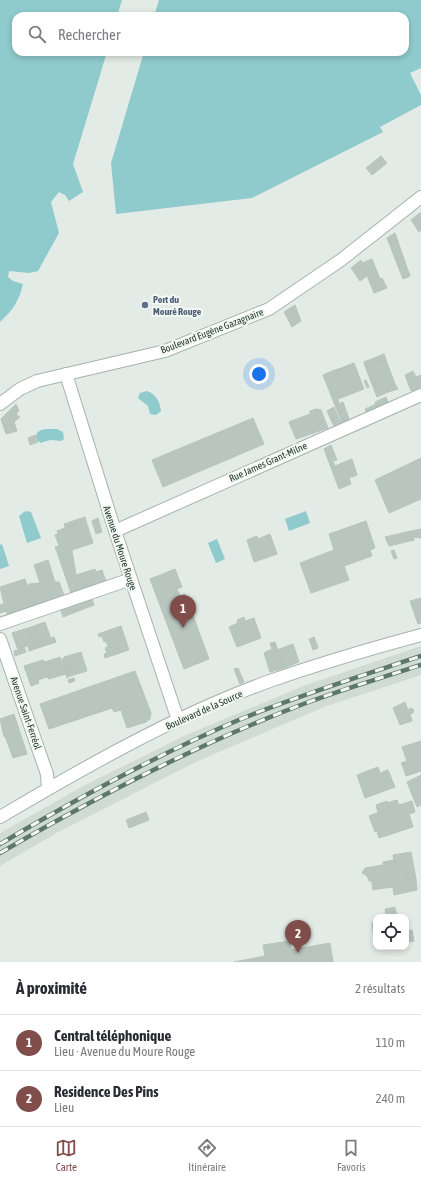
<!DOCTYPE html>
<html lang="fr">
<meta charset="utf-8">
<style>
:root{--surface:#fff;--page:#f7f7f7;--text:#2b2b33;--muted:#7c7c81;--line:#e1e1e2;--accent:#804d4a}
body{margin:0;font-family:"Asap Condensed",sans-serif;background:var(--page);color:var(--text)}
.controls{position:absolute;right:12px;bottom:12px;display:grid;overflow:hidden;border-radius:8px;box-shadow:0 2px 6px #0003}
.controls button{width:36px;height:36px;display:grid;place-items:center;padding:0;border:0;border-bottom:1px solid var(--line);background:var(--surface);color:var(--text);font:20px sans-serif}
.you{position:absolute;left:259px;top:374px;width:14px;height:14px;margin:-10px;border:3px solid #fff;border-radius:50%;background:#1a73e8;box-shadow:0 0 0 6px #1a73e833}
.badge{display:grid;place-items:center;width:26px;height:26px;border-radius:50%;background:var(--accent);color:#fff;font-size:13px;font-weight:700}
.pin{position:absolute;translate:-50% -33px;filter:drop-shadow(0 1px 2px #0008)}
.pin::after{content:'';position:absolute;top:21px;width:14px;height:12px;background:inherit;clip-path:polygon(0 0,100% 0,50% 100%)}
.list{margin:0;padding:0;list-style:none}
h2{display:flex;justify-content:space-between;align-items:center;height:52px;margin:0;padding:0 16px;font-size:17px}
h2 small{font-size:13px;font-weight:400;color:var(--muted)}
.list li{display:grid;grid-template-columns:26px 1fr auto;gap:12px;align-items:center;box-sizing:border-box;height:56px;padding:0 16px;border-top:1px solid var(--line)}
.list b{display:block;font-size:15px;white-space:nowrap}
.list p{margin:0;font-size:13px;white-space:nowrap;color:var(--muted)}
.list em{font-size:13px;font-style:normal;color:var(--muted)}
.icon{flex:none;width:22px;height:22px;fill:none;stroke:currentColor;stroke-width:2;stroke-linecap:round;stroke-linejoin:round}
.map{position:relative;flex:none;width:421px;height:962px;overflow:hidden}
.search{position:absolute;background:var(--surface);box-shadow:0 2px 6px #0003;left:12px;right:12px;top:12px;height:44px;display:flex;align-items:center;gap:10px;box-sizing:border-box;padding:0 14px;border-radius:12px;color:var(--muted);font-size:15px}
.sheet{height:164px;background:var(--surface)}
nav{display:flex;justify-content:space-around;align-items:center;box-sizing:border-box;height:56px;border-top:1px solid var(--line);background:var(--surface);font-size:11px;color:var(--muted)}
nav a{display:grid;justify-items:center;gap:2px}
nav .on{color:var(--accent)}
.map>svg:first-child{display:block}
</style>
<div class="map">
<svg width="421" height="962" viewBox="0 0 421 962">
<rect width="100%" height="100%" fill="#e3ebe6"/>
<path fill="#d1dbd5" d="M421 646V675L324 707 198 761 60 831 0 866V833L85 785 186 735 306 685Z"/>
<path fill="#8fcacc" d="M0 0H122L117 16H16V52H107L73 164 83 192 69 201 65 195 59 192 51 202 59 233 38 271 29 273 9 271 8 277 13 281 23 284C19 301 13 310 0 322Z
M159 0H421V68L410 73 421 95V105L380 127 383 132 252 198 116 214 111 163 144 52H405V16H154Z
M147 391C156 394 160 402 161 411L156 415 150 414 148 406 138 398 140 393Z
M46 429H57L63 432 64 439 61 441 50 440 40 443 36 437C37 431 40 430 46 429Z
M27 511 31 512 41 538 27 543 19 516 24 512Z
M306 511 310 523 289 531 285 519Z
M217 539 225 559 216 563 208 543Z
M2 544 9 566 0 569V545Z"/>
<path fill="#b8c6bf" stroke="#b6c5bd" d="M381 156 387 163 372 175 366 168Z
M421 212V230L419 232 411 220Z
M395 233 410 276 403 279 387 238Z
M372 259 380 279 382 278 387 288 374 293 362 263Z
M361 260 367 276 360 281 351 268Z
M295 305 301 321 292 327 284 312Z
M384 354 386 360 365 366 364 362Z
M386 360 395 384 387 387 388 392 377 397 365 366Z
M354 363 364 389 338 399 339 404 343 402 349 419 342 423 323 375 332 371 334 375 343 371 341 368Z
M341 368 343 371 334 375 332 371Z
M413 371 416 377 421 375V387L411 391 405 375Z
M366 380 369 387 367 388 364 381Z
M395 384 398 389 388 392 387 387Z
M386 397 388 402 377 407 375 402Z
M16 404 19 411 16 414 20 417 14 422 10 410Z
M376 404 377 407 366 412 365 409Z
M334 407 338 417 331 420 327 411Z
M316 409 321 410 328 428 296 439 289 422 310 414V411Z
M10 410 17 431 6 434 1 419Z
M338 417 341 423 334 426 331 420Z
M253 418 264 444 163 487 152 460Z
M36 435 38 442 30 445 28 438Z
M331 445 337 460 333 461 335 466 352 459 357 475 349 478 351 484 339 489 324 449Z
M421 458V499L389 513 375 480Z
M85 517 86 521 65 528 64 524Z
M98 518 102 532 96 534 92 521Z
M86 521 93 543 72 550 76 575 95 569 96 572 102 570 106 581 71 593 57 552 61 551 55 535 66 531 65 528Z
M366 521 375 548 370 550 372 556 344 566 349 580 311 593 300 563 334 550 329 534Z
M65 528 66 531 58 534 57 531Z
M421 529V538L413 537 411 531Z
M411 531 414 540 389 546 385 537Z
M270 534 277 554 254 562 247 540 257 536 258 539Z
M59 546 61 551 57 552 55 547Z
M394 550 397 558 394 559 391 551Z
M48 560 55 582H59L64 595 34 606 28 586 29 584 40 583 34 565Z
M175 569 182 587 177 589 180 596 185 594 209 659 184 669 150 579Z
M25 579 34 606 8 615 6 611 0 613V605L4 604 0 587Z
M91 597 94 605 63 617 60 607Z
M421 598V623L418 624 410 601Z
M244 617 245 621 254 618 261 638 237 647 229 627 238 623 237 620Z
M45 622 51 639 33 645 28 628Z
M121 626 129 650 111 656 104 635 99 637 98 634Z
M28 628 35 649 29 651 28 646 24 647 26 652 15 656 14 651 18 650 12 633Z
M104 635 106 641 104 642 102 636Z
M54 637 56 642 35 649 33 645Z
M314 637 318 648 313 650 309 639Z
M275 642 284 668 270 672 264 653 272 649 270 643Z
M293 644 299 662 284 668 277 650Z
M108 647 111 656 105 658 104 654 107 653 105 648Z
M81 652 87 671 70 676 64 657Z
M60 657 66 674 49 679 43 660 45 662Z
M64 658 70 676 67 678 62 659Z
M43 660 49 679 47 677 38 680 39 683 31 686 24 666Z
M238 668 244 682 240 684 234 669Z
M135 671 151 713 150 719 146 722 127 728 121 710 114 712 112 708 49 729 40 704Z
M74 678 75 681 69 683 68 680Z
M405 702 408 710 411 708 414 710 413 713 410 714 412 721 400 725 393 708Z
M14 714 27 754 13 758 5 736 4 737 0 719Z
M421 741V761L403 767 401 763 407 761 402 747Z
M421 761V771L406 776 403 767Z
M378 767 380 773 388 770 395 787 365 798 357 775Z
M421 775V801L415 802 407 782Z
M397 800 399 805 412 801 415 812 409 814 413 827 379 838 377 831 375 832 369 816 390 808 387 803Z
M387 801 390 808 378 813 376 805Z
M421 801V805L417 807 415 802Z
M146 812 149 820 129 828 126 820Z
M411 852 416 879 407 881 404 861 394 863 393 855Z
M394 860V863L404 861 407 881 416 879 417 890 394 895 393 887 378 889 377 883 372 884V881H369L367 876 362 873 365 868 383 865V862Z
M377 883 378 889 373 890 372 884Z
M395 907 397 917H380L386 915 385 909Z
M376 922V938L374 939 372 923Z
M406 923 408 931 412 930 414 941 406 942Z
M290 941 291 950 330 943 333 962H234L265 956 263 945Z"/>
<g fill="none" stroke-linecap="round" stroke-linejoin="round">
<defs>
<path id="minor" d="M66 374 115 531 178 720
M115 531 421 395
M0 624 131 579
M0 639 47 774 48 789
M0 817C85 767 174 716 267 682 318 664 369 649 421 635"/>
<path id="tertiary" d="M0 404 20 389 37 381 165 351 269 309 341 260 421 197"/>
</defs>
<use href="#minor" stroke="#a6b3ac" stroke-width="14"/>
<use href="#tertiary" stroke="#a6b3ac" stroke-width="14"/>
<use href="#minor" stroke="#fff" stroke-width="12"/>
<use href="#tertiary" stroke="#fff" stroke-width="12"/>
<defs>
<path id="rail" d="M0 844C78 798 158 754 241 719 300 695 361 676 421 656
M0 853C98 796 199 743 306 703 344 689 383 677 421 665"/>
</defs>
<use href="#rail" stroke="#5e776d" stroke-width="4.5"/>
<use href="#rail" stroke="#f3f8f5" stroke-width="3" stroke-dasharray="9" stroke-linecap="butt"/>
</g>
<circle fill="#5c6f8a" stroke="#f3f8f5" stroke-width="1.5" cx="145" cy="305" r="4"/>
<g text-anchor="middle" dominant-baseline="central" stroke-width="4" stroke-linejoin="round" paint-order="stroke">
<g font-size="10" font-weight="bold" fill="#4e5e75" stroke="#f3f8f5" text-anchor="start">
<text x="153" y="299">Port du<tspan x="153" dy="12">Mouré Rouge</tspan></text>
</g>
<g font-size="10" fill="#243b32" stroke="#f3f8f5">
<text transform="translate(212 331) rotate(-21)">Boulevard Eugène Gazagnaire</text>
<text transform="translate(268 462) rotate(-24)">Rue James Grant-Milne</text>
<text transform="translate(120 548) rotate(72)">Avenue du Moure Rouge</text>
<text transform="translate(204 710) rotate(-24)">Boulevard de la Source</text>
<text transform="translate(26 713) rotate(71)">Avenue Saint-Ferréol</text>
</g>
</g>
</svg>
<div class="controls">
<button><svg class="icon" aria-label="locate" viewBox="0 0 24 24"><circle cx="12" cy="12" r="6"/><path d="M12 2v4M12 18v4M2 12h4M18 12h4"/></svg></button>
</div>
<div class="you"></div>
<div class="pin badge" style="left:183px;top:628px">1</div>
<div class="pin badge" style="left:298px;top:953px">2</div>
<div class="search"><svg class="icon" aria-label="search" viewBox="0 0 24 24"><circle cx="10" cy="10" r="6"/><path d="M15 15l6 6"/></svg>Rechercher</div>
</div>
<section class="sheet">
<h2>À proximité<small>2 résultats</small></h2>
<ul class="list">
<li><span class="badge">1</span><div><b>Central téléphonique</b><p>Lieu · Avenue du Moure Rouge</p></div><em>110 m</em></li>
<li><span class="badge">2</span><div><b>Residence Des Pins</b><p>Lieu</p></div><em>240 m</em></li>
</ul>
</section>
<nav>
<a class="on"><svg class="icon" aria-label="map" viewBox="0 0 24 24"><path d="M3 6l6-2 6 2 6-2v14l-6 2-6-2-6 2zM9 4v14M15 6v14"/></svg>Carte</a>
<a><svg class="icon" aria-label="directions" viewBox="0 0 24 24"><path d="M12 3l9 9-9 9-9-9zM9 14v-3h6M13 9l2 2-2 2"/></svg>Itinéraire</a>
<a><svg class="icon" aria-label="saved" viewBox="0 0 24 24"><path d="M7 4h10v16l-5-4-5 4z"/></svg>Favoris</a>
</nav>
